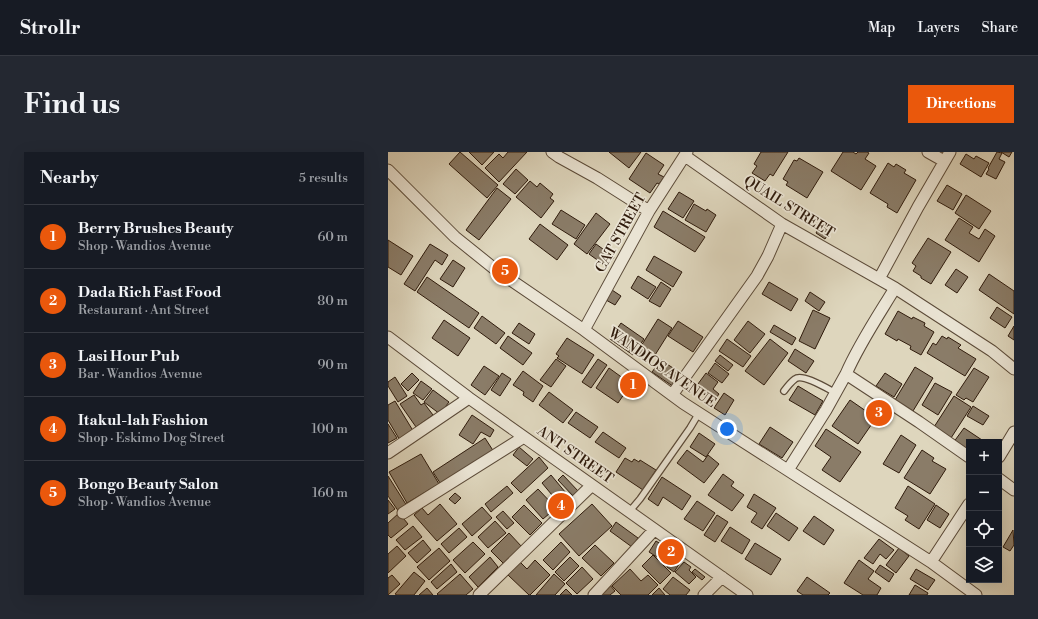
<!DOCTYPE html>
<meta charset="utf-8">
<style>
:root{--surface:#171b24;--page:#242831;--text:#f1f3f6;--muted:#9ea1a6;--line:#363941;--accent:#ea580c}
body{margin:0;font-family:"Libre Bodoni",serif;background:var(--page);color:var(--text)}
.controls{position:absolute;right:12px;bottom:12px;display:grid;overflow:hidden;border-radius:0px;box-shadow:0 4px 16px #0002}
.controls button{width:36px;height:36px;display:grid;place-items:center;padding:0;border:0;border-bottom:1px solid var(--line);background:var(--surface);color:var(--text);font:20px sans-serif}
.you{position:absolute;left:339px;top:277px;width:14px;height:14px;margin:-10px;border:3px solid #fff;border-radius:50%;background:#1a73e8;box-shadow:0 0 0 6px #1a73e833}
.badge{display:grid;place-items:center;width:26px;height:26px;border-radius:50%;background:var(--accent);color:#fff;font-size:13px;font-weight:700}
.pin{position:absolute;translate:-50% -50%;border:2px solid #fff;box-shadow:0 1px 4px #0006}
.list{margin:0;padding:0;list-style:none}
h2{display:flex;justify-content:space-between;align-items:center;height:52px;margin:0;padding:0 16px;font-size:17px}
h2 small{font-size:13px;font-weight:400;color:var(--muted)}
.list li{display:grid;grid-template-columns:26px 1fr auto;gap:12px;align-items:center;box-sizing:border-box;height:64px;padding:0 16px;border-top:1px solid var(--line)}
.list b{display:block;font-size:15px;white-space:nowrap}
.list p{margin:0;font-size:13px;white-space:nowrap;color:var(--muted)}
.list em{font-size:13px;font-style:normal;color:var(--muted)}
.icon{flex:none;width:22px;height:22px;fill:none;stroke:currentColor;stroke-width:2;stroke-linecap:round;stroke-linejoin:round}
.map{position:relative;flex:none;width:626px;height:443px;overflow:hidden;border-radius:0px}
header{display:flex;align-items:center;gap:24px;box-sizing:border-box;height:56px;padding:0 20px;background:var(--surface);border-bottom:1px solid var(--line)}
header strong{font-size:19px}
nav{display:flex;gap:22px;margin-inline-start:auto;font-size:14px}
.intro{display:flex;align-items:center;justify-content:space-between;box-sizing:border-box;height:96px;padding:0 24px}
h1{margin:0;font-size:28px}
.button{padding:10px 18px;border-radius:0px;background:var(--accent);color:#fff;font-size:14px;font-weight:700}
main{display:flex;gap:24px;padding:0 24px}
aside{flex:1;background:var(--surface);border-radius:0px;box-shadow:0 4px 16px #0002}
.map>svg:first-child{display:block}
</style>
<header>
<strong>Strollr</strong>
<nav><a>Map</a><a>Layers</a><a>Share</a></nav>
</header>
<div class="intro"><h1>Find us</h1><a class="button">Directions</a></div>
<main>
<aside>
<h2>Nearby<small>5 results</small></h2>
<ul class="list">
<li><span class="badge">1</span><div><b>Berry Brushes Beauty</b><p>Shop · Wandios Avenue</p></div><em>60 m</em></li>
<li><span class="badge">2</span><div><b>Dada Rich Fast Food</b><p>Restaurant · Ant Street</p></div><em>80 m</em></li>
<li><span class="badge">3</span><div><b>Lasi Hour Pub</b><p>Bar · Wandios Avenue</p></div><em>90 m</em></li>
<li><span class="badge">4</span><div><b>Itakul-lah Fashion</b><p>Shop · Eskimo Dog Street</p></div><em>100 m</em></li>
<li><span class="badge">5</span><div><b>Bongo Beauty Salon</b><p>Shop · Wandios Avenue</p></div><em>160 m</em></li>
</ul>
</aside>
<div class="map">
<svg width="626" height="443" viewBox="0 0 626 443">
<rect width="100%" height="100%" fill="#ded6bd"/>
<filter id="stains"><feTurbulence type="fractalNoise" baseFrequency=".005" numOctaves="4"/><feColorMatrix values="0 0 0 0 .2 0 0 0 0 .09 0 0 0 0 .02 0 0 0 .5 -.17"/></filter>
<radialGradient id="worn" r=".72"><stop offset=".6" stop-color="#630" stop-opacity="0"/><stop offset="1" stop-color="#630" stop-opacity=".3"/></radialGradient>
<path fill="#8a7c68" stroke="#2f1b0c" d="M72 0 110 33 99 46 61 12Z
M81 0H106L94 13Z
M120 0H139L111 30 97 16 111 2 115 6Z
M221 0H253L241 16Z
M373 0H400L385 24 382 22 377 29 364 21 369 14 366 12Z
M455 0H465L468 2 470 0H479L481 1 477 7 488 14 473 38 443 19Z
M609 0 614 1 611 7 617 10 608 27 598 22 601 17 600 16Z
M613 0H624L621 5Z
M258 1 276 13 270 22 276 25 271 32 269 31 262 41 241 27Z
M578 2 586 7 588 4 601 11 593 25 572 12Z
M411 6 435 20 419 46 398 33 400 30 395 27 406 8 409 9Z
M500 11 506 15 508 12 518 18 516 21 528 28 509 61 499 55 500 52 482 41Z
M128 17 140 28 127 42 115 32Z
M142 29 149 35 152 31 165 42 162 46 166 49 153 66 128 45Z
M559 33 574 42 565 58 549 49Z
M109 36 123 47 91 88 78 78Z
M291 40 306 49 295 66 280 57Z
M578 43 603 59 591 77 567 61Z
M306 52 318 59 319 57 328 63 318 80 297 68Z
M173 58 197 73 188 87 164 72Z
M275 59 317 85 307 100 266 75Z
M208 61 222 72 199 102 186 92Z
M571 66 585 75 581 81 591 87 597 77 607 84 591 110 557 88Z
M152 72 180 93 169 108 141 87Z
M433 72 443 78 437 87 428 81Z
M540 86 563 100 543 132 533 126V124L525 119 528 114 524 111Z
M0 88 25 104 13 123 0 115Z
M42 92 60 103 54 113 47 108 27 139 16 132Z
M208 92 226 105 219 115 201 102Z
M266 104 294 120 285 135 258 118Z
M65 108 77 116 65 135 52 127Z
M568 117 580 125 569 141 557 133Z
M601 122 626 139V162L591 138Z
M250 124 268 135 260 147 243 136Z
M39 125 91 161 81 176 29 140Z
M273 130 283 137 272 155 261 149Z
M381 130 410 147 403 159 374 142Z
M224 138 233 144 227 153 218 148Z
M422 140 437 150 431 159 417 149Z
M609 155 624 165 617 176 602 166Z
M425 158 442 166 427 197 411 189Z
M510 159 524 167 525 165 537 171 536 174 546 180 533 203 522 197 523 194 510 187 509 189 497 182Z
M94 164 117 181 108 192 86 176Z
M270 167 284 176 262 211 248 202Z
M56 168 82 186 70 204 44 186Z
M290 169 315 185 305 200 280 184Z
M360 169 377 182 362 201 346 188Z
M131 171 147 182 141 192 124 181Z
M233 171 256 187 245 203 222 187Z
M386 173 408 186 404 193 382 180Z
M626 174V188L620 184Z
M120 184 144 201 135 213 112 196Z
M554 184 559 187 560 185 573 193 570 196 588 207 577 224 539 201 545 191 548 193Z
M179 186 206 203 194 222 169 206 171 204 168 202Z
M339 187 363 204 355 215 331 199Z
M382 187 400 201 376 233 357 219Z
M407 197 426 209 418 221 400 209Z
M332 203 345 213 340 219 327 209Z
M168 207 178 214 163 235 152 228Z
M210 207 219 213 203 236 194 230Z
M273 208 294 222 286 235 264 220Z
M327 211 341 222 334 231 320 221Z
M96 214 111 224 97 243 83 233Z
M527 215 545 226 525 259 507 248Z
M221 216 243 232 230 251 208 236Z
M586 216 601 225 585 250 578 246 576 248 568 243Z
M135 219 155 234 145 250 135 243 136 240 125 233Z
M24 221 31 228 20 239 13 232Z
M114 221 123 227 112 244 103 238Z
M318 221 330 230 325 237 331 242 326 249 307 236Z
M497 221 514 232 506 245 488 234Z
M7 225 19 244 10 250 0 234V230Z
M33 229 44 237 35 248 25 241Z
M547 231 564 240 550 263 534 253Z
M410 234 435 249 427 263 401 248Z
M45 238 61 250 52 262 36 250Z
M161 240 185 258 175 271 151 253Z
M336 241 346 248 337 263 326 256Z
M26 243 33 253 36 251 45 263 28 275 12 252Z
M566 244 583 255 563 286 546 275Z
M462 248 488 266 470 292 444 274Z
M7 249 27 282 13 290 0 268V253Z
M585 254 601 264 595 273 579 264Z
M188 260 210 275 202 286 180 271Z
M84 263 106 278 102 285 93 280 85 292 71 283Z
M0 272 9 286 0 291Z
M382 275 405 290 394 306 371 292Z
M576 276 597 290H581V301L565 291Z
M438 277 473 300 452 330 434 318 443 305 427 294Z
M215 280 238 296 231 306 207 290Z
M311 281 327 292 318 305 302 295Z
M513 283 528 293 511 321 495 312Z
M97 286 106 300 54 334 45 320Z
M131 295 145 307 139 314 125 303Z
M299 298 315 310 320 303 331 312 316 331 289 311Z
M534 298 546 306 544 309 558 317 542 342 516 326Z
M33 302 51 332 19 351 1 320Z
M151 305 160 316 133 341 123 331Z
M237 306 244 310 246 307 251 310 252 308 268 318 255 338 228 320Z
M335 322 346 330 343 334 356 343 344 359 320 343Z
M163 323 183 347 174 355 154 331Z
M175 323 191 340 186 345 170 328Z
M0 324 19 354 11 360 0 344Z
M274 325 303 344 294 358 275 345 270 354 260 347Z
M119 334 125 341 103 360 97 352Z
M520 334 547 352 531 377 517 368 520 364 507 356Z
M150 337 168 356 155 367 138 348Z
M67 341 73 346 67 352 61 347Z
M366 342 388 356 374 377 363 370 369 361 359 355Z
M0 348 7 357 0 362Z
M309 349 327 361 315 379 296 367Z
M52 352 69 372 49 389 26 363 34 356 40 363Z
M204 352 224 374 191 404 171 382Z
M136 353 154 371 142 383 124 365Z
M548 353 561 362 552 376 539 368Z
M94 355 104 366 84 384 74 372Z
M115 359 126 371 119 377 108 365Z
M11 361 20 372 3 386 0 383V371Z
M388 361 410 376 401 389 379 374Z
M329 363 340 370 327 390 316 383Z
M426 364 446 378 436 393 415 379Z
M107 369 118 381 100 396 90 385Z
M228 370 250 386 244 395 222 379Z
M25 374 34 385 17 398 8 388Z
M342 375 362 388 354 402 333 389Z
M71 376 79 385 61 401 53 392Z
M625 378 626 393 622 399 615 395Z
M121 381 134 395 116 412 103 399Z
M491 387 506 398 498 407 492 402 485 412 476 406Z
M35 388 43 398 29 411 20 401Z
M268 389 295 406 286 420 279 415 280 412 261 400Z
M85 390 97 402 77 421 65 408Z
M173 390 182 400 165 418 155 408Z
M367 391 393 407 383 423 357 407Z
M207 393 226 411 213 424 194 406Z
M9 394 18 404 0 421V402Z
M51 396 62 409 41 428 29 415Z
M511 396 521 404 508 421 498 413Z
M265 403 283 421 272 432 254 414Z
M102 405 110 415 90 435 81 425Z
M182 405 191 414 176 429 167 420Z
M147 408 162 423 142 443H141L120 423 132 410 139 417Z
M471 408 486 419 480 427 493 436 489 443H475L456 431Z
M296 410 303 415 301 418 308 425 301 432 287 420Z
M63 412 69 420 49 437 43 430Z
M492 413 506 422 501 430 487 420Z
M194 415 205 427 189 442 178 431Z
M242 417 253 429 260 423 270 433 260 443H233L224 434Z
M307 417 317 425 314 428 304 420Z
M528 417 547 428 540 438 522 427Z
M26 420 37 429 26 443H9L7 442Z
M72 422 85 437 78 443H50L49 442Z
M166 422 177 432 167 443H148Z
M4 423 12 432 0 443V426Z
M285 425 302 438 298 443H282L275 437Z
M419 425 442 441 440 443H415L409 439Z
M221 432 227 439 222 443H215L212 440Z
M527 433 540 441 539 443H521Z
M39 436 45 443H31Z
M271 436 277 443H264Z
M178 437 184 443H172Z"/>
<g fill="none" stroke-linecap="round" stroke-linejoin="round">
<defs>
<path id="lane" d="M396 239C399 235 403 230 407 227 414 221 440 237 448 241
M241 360 252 347 302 276 311 261"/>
<path id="street" d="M164 0 171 5 209 26 261 59
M540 0 556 9
M297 4 394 72 507 136 584 186 604 199 626 217
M0 18 67 85 108 118 196 178 295 251 543 410 588 443
M491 127 530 55 562 0
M196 178 261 59 299 0
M0 185 81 246 359 443
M458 222C471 192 490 164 507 136
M284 243 369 124 380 104 394 72
M0 301 81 246
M611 305 626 280
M400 318 438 258 458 222 531 270 581 305
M611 327 626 338
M15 361 136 285
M543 410 581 352
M91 443 204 333
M206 443 266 378
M316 443 334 425"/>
</defs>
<use href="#lane" stroke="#5b4a38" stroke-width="8"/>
<use href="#street" stroke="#5b4a38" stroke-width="13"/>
<use href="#lane" stroke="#eae4d4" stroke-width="5.5"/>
<use href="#street" stroke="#eae4d4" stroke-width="11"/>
</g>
<g text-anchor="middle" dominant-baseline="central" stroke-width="3.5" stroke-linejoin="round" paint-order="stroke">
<g font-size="14" fill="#2f1b0c" stroke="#eae4d4">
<text transform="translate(401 55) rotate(32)">QUAIL STREET</text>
<text transform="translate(233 81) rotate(-61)">CAT STREET</text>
<text transform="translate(274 216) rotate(35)">WANDIOS AVENUE</text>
<text transform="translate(187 303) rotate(35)">ANT STREET</text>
</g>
</g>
<rect width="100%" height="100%" filter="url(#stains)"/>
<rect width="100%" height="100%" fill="url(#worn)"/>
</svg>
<div class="controls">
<button>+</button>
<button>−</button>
<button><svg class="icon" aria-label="locate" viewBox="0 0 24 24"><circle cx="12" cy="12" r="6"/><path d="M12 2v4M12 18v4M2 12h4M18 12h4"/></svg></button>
<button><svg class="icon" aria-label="layers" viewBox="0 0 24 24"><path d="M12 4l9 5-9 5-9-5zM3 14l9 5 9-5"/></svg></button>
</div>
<div class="you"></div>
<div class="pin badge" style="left:245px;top:233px">1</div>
<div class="pin badge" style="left:283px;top:400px">2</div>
<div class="pin badge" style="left:491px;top:261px">3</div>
<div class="pin badge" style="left:173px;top:354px">4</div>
<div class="pin badge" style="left:117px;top:119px">5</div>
</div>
</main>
